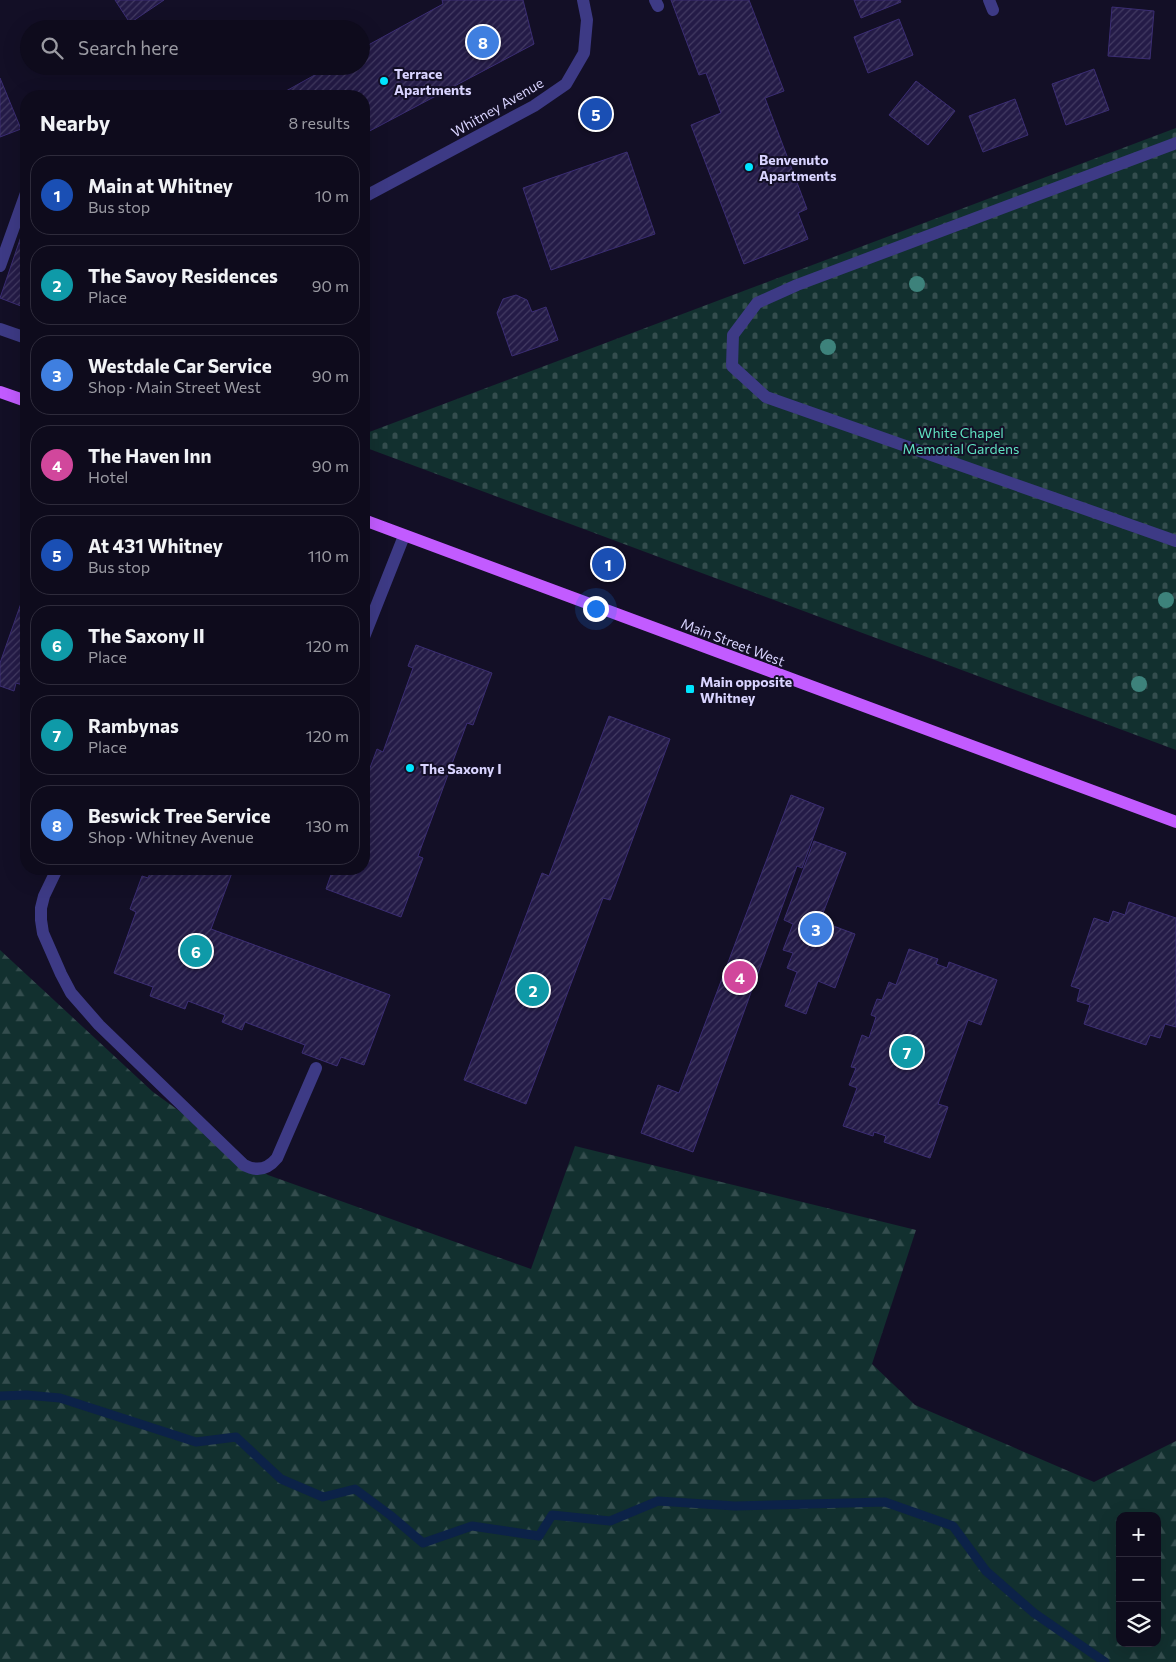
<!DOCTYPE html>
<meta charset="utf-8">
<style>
:root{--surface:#0e0b1c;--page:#1c1929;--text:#f1f3f6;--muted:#9b9ba3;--line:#2e2b3b;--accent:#b45309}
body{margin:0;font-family:Commissioner,sans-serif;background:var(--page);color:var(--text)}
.controls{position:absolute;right:15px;bottom:15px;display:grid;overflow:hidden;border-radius:10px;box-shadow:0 5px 20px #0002}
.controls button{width:45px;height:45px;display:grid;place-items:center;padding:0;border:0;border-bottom:1px solid var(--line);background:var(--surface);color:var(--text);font:25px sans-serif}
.you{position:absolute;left:595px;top:608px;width:18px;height:18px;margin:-12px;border:4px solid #fff;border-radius:50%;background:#1a73e8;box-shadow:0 0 0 8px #1a73e833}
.badge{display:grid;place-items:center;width:32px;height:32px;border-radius:50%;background:var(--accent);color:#fff;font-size:16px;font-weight:700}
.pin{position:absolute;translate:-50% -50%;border:2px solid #fff;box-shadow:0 1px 5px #0006}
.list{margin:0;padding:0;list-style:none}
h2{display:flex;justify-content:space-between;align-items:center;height:65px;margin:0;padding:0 20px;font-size:21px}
h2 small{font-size:16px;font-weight:400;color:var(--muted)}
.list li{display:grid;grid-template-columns:32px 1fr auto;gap:15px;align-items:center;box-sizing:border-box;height:80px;margin:0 10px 10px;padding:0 10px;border:1px solid var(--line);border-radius:20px}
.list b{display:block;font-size:19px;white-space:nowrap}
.list p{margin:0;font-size:16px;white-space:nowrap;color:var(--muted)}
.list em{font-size:16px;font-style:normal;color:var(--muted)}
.icon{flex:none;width:28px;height:28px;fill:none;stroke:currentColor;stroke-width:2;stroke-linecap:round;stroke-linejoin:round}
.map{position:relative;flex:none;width:1176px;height:1662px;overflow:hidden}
.search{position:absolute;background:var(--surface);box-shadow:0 5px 20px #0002;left:20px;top:20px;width:350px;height:55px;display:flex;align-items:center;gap:12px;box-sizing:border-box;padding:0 18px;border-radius:28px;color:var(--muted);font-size:19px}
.panel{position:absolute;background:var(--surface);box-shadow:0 5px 20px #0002;left:20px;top:90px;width:350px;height:785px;border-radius:20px}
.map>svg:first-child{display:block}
</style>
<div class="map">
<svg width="1176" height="1662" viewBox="0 0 1176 1662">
<defs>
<pattern id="forest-firs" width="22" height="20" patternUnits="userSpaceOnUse" patternTransform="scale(1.25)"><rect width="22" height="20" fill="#12302f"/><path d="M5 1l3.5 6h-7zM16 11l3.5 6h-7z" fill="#344d4e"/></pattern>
<pattern id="cemetery-stones" width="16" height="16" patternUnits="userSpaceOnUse" patternTransform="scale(1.25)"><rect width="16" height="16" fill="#12302f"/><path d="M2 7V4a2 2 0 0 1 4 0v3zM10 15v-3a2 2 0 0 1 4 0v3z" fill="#344d4e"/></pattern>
<pattern id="building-hatch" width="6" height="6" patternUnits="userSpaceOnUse" patternTransform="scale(1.25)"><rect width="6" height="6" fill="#241b47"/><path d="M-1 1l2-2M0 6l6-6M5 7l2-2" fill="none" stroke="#433b63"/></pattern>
</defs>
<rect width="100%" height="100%" fill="#130f26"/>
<path fill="url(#forest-firs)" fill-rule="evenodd" d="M0 950 153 1092 268 1175 531 1269 575 1146 916 1230 872 1364 915 1405 1094 1482 1176 1441V1662H0ZM1120 1516H1157V1643H1120Z"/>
<path fill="url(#cemetery-stones)" d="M1176 128V750L364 447V434Z"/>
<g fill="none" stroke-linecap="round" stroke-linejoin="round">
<path stroke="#0c2248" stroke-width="9" d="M0 1396 26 1395 60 1398 196 1442 236 1437 281 1479 323 1497 355 1489 390 1515 423 1543 472 1526 539 1536 552 1515 610 1521 658 1501 735 1506 885 1502 953 1526 986 1571 1034 1613 1105 1662"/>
</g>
<path fill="url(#building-hatch)" stroke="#3b2d73" d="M115 0H164L130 23Z
M442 0H523L534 44 364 134V96H277L331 66H361V49L443 4Z
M671 0H749L784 91 765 98 807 209 798 213 808 239 744 264 691 125 721 113 706 73 699 75Z
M854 0H900L901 2 861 18Z
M1112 7 1154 11 1150 59 1108 56Z
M899 19 913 55 868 73 854 37Z
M1094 69 1109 110 1066 125 1052 84Z
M0 78 21 129 0 137Z
M916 81 955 111 928 145 889 115Z
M1015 99 1028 135 983 152 969 116Z
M627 152 655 234 551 270 523 188Z
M26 222V308L0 298Z
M516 295 527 300 532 312 546 307 558 340 512 356 497 313 503 299Z
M26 589V686L16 683 14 691 0 686V663Z
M416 645 492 673 473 725 467 723 418 856 423 858 401 917 326 889 333 869H364V803L370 786 364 784 377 749 383 752 413 668 408 666Z
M609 716 670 739 610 900 603 898 526 1104 464 1080 542 873 549 876Z
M791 795 824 808 802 868 797 866 693 1152 641 1133 658 1085 679 1093Z
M814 841 846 853 820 921 855 934 835 988 818 981 806 1014 785 1006 797 972 787 968 793 953 783 950 793 924 784 920Z
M152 869H229L233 870 211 929 390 995 364 1065 341 1057 337 1066 302 1053 305 1045 245 1022 242 1030 222 1022 225 1015 188 1001 185 1009 150 996 153 987 114 973 136 912 130 909 142 876 148 878Z
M1129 902 1176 918V1027L1165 1024 1160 1038 1150 1035 1146 1045 1084 1024 1090 1005 1077 1001 1080 989 1071 986 1094 918 1109 923 1113 911 1125 915Z
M909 949 938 959 936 964 947 968 949 962 997 980 981 1025 968 1020 938 1104 948 1107 930 1158 884 1142 886 1136 874 1132 873 1136 843 1126 857 1088 849 1085 856 1068 851 1067 862 1035 869 1038 876 1017 871 1015 877 999 882 1000 889 982 896 985Z"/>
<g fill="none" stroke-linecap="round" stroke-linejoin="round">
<path stroke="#3d3a85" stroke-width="12" d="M655 0 658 6
M989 0 993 10
M1176 143 797 285 757 303 733 335 732 366 766 397 1176 541
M364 197 534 106 566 84 584 53 587 20 583 0
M0 266 26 193
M0 329 26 338
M364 637 404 536
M57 869 44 896 41 908V920L43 933 61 974 71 993 99 1025 244 1165C257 1172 268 1169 277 1158L316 1068"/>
<path stroke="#c25bff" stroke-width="12" d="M0 392 26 401
M364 520 1176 822"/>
</g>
<g fill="#3d827b">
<circle cx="917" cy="284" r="8"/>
<circle cx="828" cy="347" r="8"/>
<circle cx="1166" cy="600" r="8"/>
<circle cx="1139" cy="684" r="8"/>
</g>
<g fill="#00e5ff" stroke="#130f26" stroke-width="2">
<circle cx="384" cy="81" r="5"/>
<circle cx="749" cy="167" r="5"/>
<rect x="685" y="684" width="10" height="10" rx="2.5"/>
<circle cx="410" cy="768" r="5"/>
</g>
<g text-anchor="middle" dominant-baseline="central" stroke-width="4" stroke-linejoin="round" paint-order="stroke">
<g font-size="14" font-weight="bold" fill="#d9d4ff" stroke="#130f26" text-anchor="start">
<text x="394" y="73">Terrace<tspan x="394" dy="16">Apartments</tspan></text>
<text x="759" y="159">Benvenuto<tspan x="759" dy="16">Apartments</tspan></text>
<text x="700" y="681">Main opposite<tspan x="700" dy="16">Whitney</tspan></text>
<text x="420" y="768">The Saxony I</text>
</g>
<g font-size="14" fill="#d9d4ff" stroke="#130f26">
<text transform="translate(497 107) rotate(-30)">Whitney Avenue</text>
<text transform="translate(733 642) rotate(21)">Main Street West</text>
</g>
<g font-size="14" fill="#5fe0c0" stroke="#130f26">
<text x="961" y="432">White Chapel<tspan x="961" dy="16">Memorial Gardens</tspan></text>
</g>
</g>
</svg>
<div class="controls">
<button>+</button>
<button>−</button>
<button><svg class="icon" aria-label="layers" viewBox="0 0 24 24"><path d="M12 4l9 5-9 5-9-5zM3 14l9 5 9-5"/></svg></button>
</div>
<div class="you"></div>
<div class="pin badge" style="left:608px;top:564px;background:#1a4fb4">1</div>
<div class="pin badge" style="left:533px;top:990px;background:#0f9aa8">2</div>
<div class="pin badge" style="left:816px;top:929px;background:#3f7fe0">3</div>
<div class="pin badge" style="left:740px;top:977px;background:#d1479c">4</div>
<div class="pin badge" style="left:596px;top:114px;background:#1a4fb4">5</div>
<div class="pin badge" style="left:196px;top:951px;background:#0f9aa8">6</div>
<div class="pin badge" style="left:907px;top:1052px;background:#0f9aa8">7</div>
<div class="pin badge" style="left:483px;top:42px;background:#3f7fe0">8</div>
<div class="search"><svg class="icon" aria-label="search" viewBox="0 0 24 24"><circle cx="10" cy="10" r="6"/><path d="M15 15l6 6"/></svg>Search here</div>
<section class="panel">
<h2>Nearby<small>8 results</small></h2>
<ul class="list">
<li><span class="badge" style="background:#1a4fb4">1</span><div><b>Main at Whitney</b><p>Bus stop</p></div><em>10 m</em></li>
<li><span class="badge" style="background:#0f9aa8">2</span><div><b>The Savoy Residences</b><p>Place</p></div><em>90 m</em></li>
<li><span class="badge" style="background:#3f7fe0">3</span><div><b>Westdale Car Service</b><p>Shop · Main Street West</p></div><em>90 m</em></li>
<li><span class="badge" style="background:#d1479c">4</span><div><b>The Haven Inn</b><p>Hotel</p></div><em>90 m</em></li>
<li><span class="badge" style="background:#1a4fb4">5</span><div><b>At 431 Whitney</b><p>Bus stop</p></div><em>110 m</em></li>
<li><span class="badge" style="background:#0f9aa8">6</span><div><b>The Saxony II</b><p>Place</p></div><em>120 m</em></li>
<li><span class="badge" style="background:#0f9aa8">7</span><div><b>Rambynas</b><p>Place</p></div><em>120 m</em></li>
<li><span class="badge" style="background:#3f7fe0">8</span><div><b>Beswick Tree Service</b><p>Shop · Whitney Avenue</p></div><em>130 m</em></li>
</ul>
</section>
</div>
